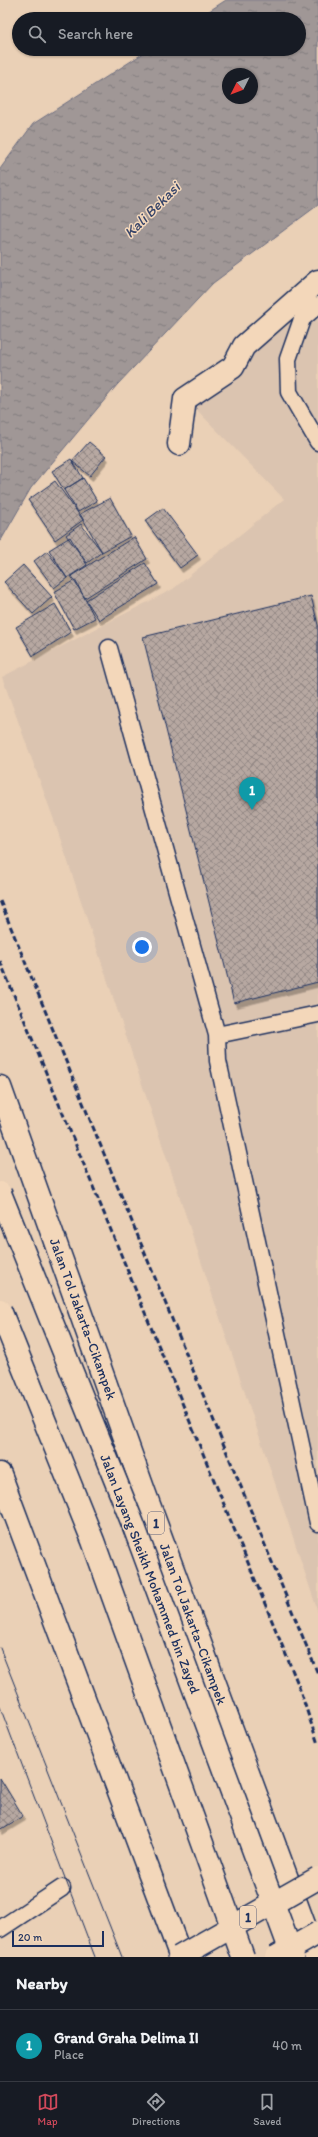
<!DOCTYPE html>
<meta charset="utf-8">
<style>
:root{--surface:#171b24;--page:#242831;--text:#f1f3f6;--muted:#9ea1a6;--line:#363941;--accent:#d1495b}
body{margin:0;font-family:Itim,sans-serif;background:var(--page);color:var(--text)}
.compass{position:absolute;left:222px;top:68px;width:36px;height:36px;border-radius:50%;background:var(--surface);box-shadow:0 1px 3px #0004;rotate:228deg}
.scale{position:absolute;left:12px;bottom:10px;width:92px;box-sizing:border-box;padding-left:4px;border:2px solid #1b2f5e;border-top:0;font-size:11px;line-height:14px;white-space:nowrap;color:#1b2f5e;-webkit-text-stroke:3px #f3d7ba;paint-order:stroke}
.you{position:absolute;left:142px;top:947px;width:14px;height:14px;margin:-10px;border:3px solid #fff;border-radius:50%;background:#1a73e8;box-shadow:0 0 0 6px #1a73e833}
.badge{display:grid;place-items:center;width:26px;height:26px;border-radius:50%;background:var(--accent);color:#fff;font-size:13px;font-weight:700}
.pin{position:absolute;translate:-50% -33px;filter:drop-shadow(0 1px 2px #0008)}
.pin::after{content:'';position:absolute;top:21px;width:14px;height:12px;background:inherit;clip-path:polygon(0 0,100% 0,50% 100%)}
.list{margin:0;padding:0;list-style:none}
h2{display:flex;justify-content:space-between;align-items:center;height:52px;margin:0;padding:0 16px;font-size:17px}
h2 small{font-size:13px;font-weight:400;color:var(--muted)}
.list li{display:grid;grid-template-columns:26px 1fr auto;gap:12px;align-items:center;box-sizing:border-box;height:72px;padding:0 16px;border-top:1px solid var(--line)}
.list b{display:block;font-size:15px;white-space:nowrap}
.list p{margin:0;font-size:13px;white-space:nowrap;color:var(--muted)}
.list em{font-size:13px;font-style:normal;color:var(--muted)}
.icon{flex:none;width:22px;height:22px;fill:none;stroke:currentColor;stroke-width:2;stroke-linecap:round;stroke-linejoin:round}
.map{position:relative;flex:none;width:318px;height:1957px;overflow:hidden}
.search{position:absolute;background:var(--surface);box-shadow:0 1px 3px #0004;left:12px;right:12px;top:12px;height:44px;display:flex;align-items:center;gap:10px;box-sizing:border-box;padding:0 14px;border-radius:22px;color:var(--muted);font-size:15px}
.sheet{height:124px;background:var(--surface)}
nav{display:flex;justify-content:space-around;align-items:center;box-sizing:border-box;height:56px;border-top:1px solid var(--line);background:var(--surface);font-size:11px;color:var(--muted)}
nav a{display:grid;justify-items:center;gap:2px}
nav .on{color:var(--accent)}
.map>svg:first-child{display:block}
</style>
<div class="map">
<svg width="318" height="1957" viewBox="0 0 318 1957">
<defs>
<pattern id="water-ripples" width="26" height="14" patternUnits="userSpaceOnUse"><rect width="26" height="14" fill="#a09796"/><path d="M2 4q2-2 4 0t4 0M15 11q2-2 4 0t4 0" fill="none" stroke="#827c7e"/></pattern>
<pattern id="building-cross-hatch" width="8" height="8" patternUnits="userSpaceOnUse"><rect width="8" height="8" fill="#b7a8a1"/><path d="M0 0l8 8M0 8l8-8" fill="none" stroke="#948986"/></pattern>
<filter id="shadow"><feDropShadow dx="2.5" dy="4.5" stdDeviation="0" flood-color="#0004"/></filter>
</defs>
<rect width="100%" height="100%" fill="#ead0b6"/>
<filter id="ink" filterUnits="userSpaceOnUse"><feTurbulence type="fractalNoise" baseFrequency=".025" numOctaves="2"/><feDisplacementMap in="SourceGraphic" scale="8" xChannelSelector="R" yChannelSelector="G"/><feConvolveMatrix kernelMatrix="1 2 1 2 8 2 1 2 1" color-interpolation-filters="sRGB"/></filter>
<g filter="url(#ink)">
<path fill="#dbc4b0" d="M318 290V1612L54 820 2 677 173 589 284 499 194 407 244 372 256 343Z"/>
<path fill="url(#water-ripples)" stroke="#6b6d80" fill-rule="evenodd" d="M226 0H318V205L213 283 117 385 31 488 0 542V169L33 124 150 49H299V19H197ZM228 74H252V98H228Z"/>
<path fill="url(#building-cross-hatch)" stroke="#1b2f5e" filter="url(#shadow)" d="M89 442 106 456 90 476 72 461Z
M71 459 83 478 64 490 52 471Z
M83 478 97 501 78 512 64 490Z
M55 481 83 520 55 540 28 500Z
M110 498 131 536 102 552 80 514Z
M163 508 198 555 180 568 145 521Z
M81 524 102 552 87 563 66 535Z
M70 537 87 565 67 578 49 550Z
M134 537 147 559 85 598 71 576Z
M47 551 67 578 54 588 34 561Z
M145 563 158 584 99 620 86 600Z
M23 565 52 597 33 614 4 582Z
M75 580 95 618 74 629 54 592Z
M311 596 318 625V982L234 1003 143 637Z
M55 604 71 632 33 656 16 627Z
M0 1778 23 1816 0 1830Z"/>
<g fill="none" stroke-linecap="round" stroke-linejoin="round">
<defs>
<path id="service" d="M318 305 302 319 288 359 289 392 318 442
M109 648 217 1035 218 1061 318 1523
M217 1035 318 1014
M0 1929 62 1888"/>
<path id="minor" d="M179 444 185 399 233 367 244 346 318 281"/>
<path id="motorway" d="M0 1087 145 1494 316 1957
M0 1474 181 1957"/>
</defs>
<use href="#service" stroke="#1b2f5e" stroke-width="19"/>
<use href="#minor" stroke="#1b2f5e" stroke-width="25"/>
<use href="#motorway" stroke="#1b2f5e" stroke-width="25"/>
<use href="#service" stroke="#f3d7ba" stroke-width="16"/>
<use href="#minor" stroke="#f3d7ba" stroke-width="22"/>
<use href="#motorway" stroke="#f3d7ba" stroke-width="22"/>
<path stroke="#1b2f5e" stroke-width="1" d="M0 1648 122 1957
M0 1707 95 1957"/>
<path stroke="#1b2f5e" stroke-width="3" stroke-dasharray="6 3" stroke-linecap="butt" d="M0 901 318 1674
M0 961 298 1684 318 1744"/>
<defs>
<path id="trunk-bridge" d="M179 1957 318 1878
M276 1957 318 1933"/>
<path id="motorway-bridge" d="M0 1193 133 1524 293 1957
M0 1310 93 1541 243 1957"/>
</defs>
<use href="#trunk-bridge" stroke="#1b2f5e" stroke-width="25" stroke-linecap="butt"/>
<use href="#motorway-bridge" stroke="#1b2f5e" stroke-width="25" stroke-linecap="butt"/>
<use href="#trunk-bridge" stroke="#f3d7ba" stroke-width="22"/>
<use href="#motorway-bridge" stroke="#f3d7ba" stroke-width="22"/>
</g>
</g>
<g text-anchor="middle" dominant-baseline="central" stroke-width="3" stroke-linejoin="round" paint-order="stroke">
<g fill="#f3d7ba" stroke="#5c617a" stroke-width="1">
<rect x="148" y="1512" width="16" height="22" rx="3"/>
<rect x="240" y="1906" width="16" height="22" rx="3"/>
</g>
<g font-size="13" font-weight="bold" fill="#1b2f5e">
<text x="156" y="1523">1</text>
<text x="248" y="1917">1</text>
</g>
<g font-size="14" fill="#1b2f5e" stroke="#f3d7ba">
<text transform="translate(83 1319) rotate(70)">Jalan Tol Jakarta–Cikampek</text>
<text transform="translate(150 1574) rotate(69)">Jalan Layang Sheikh Mohammed bin Zayed</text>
<text transform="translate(193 1624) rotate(70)">Jalan Tol Jakarta–Cikampek</text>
</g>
<g font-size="15" font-style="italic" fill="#364469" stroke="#f3d7ba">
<text transform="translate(152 210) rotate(-45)">Kali Bekasi</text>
</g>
</g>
</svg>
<svg class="compass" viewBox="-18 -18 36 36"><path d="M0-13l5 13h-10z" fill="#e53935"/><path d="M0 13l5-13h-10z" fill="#9ea1a6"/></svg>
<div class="scale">20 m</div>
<div class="you"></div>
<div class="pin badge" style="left:252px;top:810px;background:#0f9aa8">1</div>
<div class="search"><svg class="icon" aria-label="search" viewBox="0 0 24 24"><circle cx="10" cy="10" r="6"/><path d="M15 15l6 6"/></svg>Search here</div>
</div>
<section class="sheet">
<h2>Nearby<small></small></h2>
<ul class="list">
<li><span class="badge" style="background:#0f9aa8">1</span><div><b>Grand Graha Delima II</b><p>Place</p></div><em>40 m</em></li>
</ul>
</section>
<nav>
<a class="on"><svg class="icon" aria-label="map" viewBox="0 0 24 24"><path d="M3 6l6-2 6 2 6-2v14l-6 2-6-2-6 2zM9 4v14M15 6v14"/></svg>Map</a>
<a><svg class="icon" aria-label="directions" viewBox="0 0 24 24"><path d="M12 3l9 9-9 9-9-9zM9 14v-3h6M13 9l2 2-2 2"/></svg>Directions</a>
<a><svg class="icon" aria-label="saved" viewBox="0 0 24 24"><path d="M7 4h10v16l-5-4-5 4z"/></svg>Saved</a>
</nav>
